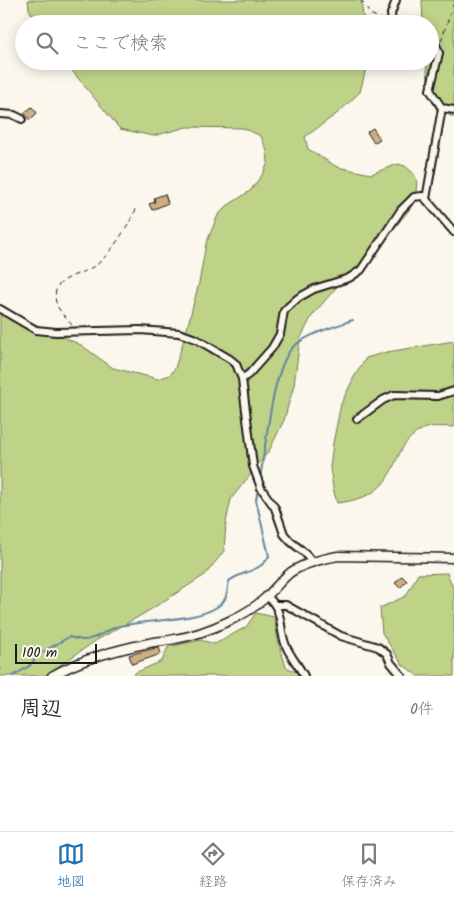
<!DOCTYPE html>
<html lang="ja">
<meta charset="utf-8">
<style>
:root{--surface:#fff;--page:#f7f7f7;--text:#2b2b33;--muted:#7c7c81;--line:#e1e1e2;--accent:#1f6fb2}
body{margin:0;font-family:Kalam,"Klee One",sans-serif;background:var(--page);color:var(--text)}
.scale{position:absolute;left:15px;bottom:12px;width:82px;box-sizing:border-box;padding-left:5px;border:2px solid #1c1c1c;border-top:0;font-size:14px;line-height:18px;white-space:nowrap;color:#1c1c1c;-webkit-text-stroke:4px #fbf7ec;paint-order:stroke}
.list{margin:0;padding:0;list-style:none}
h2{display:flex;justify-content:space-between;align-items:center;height:65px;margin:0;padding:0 20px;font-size:21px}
h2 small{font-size:16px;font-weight:400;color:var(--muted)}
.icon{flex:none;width:28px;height:28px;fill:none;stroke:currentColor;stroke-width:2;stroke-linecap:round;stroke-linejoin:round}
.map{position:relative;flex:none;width:454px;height:676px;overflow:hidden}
.search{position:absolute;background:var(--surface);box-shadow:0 2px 12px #0003;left:15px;right:15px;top:15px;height:55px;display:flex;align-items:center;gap:12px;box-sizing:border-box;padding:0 18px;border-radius:28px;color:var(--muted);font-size:19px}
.sheet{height:155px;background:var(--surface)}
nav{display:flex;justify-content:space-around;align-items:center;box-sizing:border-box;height:70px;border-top:1px solid var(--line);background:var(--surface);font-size:14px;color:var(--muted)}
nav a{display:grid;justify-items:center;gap:2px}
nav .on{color:var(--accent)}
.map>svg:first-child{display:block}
</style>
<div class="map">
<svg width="454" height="676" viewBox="0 0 454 676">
<rect width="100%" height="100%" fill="#fbf7ec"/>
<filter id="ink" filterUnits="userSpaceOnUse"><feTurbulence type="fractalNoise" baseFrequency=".02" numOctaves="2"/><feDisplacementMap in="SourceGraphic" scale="10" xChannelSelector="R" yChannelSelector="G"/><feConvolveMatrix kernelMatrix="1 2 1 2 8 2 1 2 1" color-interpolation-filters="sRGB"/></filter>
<g filter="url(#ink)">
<path fill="#bfd388" stroke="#6e7852" d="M28 0H361L364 24H37L29 9Z
M422 0H454V117L437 110 430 97 426 61H430V24H423Z
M64 61H368L360 92 339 112 305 137 308 149 337 167 371 174 398 164 405 166 413 173 417 180 416 192 410 209 381 244 334 290 312 316 300 339 294 385 284 420 269 451 231 499 226 522 224 551 205 575 145 613 97 640 44 676H0V308L81 345 113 368 158 379 170 375 175 368 185 336 199 283 206 244 218 215 227 206 250 191 262 175 268 163 267 151 261 136 243 128 187 127 153 136 120 129Z
M454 341V427C444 427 432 425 423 429 399 441 399 462 385 481 374 496 355 501 337 503L333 488 330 468 333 443 341 404 354 377 366 358 387 352Z
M447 573 454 590V676H418L402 664 382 633 380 608 406 596 418 574Z
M256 613 274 617 278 641 286 667 305 676H133L135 673 162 661 168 647 200 640 215 644 246 627Z"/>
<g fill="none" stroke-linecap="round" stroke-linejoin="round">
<path stroke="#63859c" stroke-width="2" d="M260 478C266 448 272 366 294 346 308 334 336 326 353 320
M13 676 29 666 41 653 69 637C74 638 80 640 84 640 96 639 105 631 116 627 144 619 194 622 217 607 229 598 226 594 229 581 242 571 261 572 269 556L256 500 258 488"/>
</g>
<path fill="#d1ad83" stroke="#1c1c1c" d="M32 107 37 113 30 120 24 113Z
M373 128 380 139 374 143 367 132Z
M165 194 168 203 152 210 149 204 155 202 154 198Z
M402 576 407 581 400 588 395 583Z
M159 647 161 654 132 664 129 655Z"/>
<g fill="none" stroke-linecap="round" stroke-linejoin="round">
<defs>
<path id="minor" d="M392 24 391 14 396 0
M442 108 454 110
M0 114 14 115 22 119
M426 199 442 108 430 90 439 53 436 45 430 43
M0 309 36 330 56 332 140 330 179 333 196 339 230 359 236 364 242 379 253 466 261 488 275 508 284 534 290 541 305 553 312 562
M242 379 249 374 272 348 280 334 284 311 289 306 298 298 314 289 349 278 361 270 401 210 414 197 422 196 424 197 454 232
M357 419 383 400 394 395 438 396 454 391
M267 596C285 612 278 627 286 646 290 656 299 666 304 676
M275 605H286L341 636 378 647 387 654 391 663 402 676"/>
<path id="tertiary" d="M52 676C81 659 116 650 149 643 157 641 166 641 175 639 194 636 212 629 229 621 242 615 254 608 264 599 274 590 281 580 291 572 305 563 321 559 338 556L454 558"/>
</defs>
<use href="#minor" stroke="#1c1c1c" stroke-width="10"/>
<use href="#tertiary" stroke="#1c1c1c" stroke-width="11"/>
<path stroke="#1c1c1c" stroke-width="1" stroke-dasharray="5 4" stroke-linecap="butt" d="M361 0 370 14 386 21
M441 41 454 3
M72 325C62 313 51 305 57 287 67 274 89 273 101 261 111 251 120 238 127 226 132 219 133 212 139 206"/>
<use href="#minor" stroke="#fbf7ec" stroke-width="6"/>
<use href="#tertiary" stroke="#fbf7ec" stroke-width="8"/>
</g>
</g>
</svg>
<div class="scale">100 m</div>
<div class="search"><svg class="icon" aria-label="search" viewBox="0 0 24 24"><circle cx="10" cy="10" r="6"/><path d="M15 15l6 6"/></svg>ここで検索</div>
</div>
<section class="sheet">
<h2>周辺<small>0件</small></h2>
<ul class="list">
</ul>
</section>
<nav>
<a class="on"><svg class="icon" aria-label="map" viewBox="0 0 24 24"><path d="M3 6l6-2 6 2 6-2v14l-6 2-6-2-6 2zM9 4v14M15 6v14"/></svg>地図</a>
<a><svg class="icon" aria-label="directions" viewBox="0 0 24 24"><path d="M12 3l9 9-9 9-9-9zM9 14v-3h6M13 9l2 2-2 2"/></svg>経路</a>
<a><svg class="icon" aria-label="saved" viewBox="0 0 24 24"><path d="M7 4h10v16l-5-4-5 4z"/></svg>保存済み</a>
</nav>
